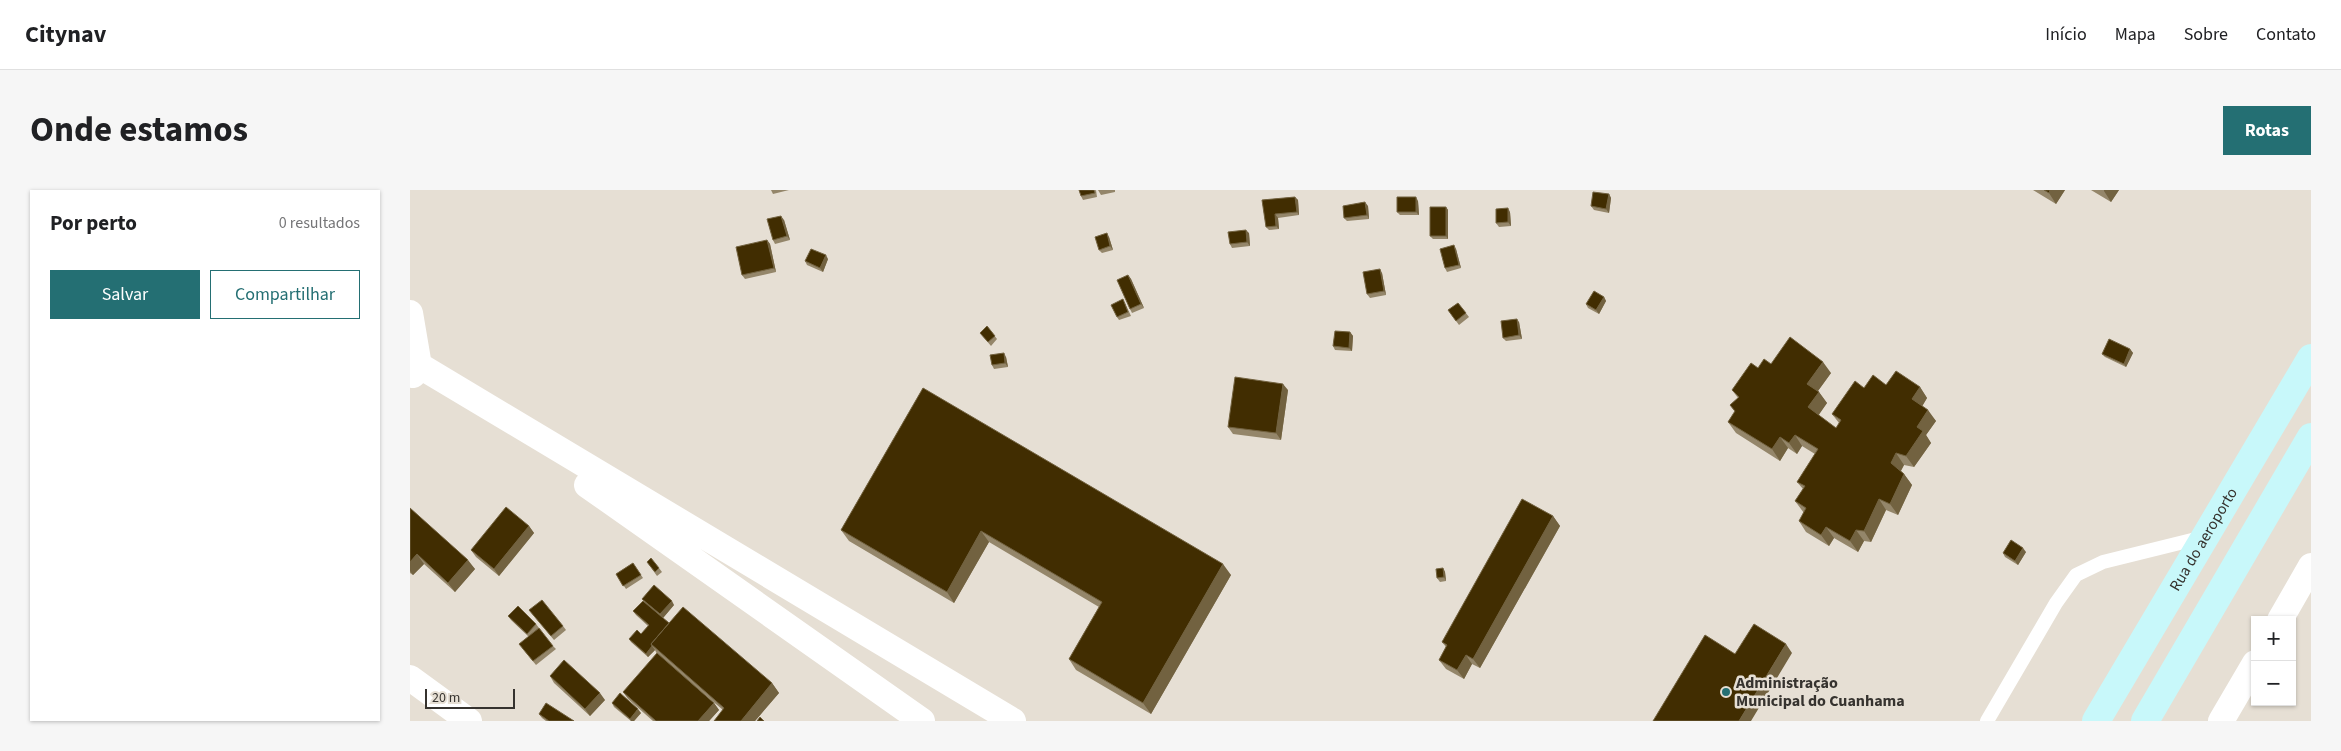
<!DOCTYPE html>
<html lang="pt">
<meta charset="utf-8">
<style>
:root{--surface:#fff;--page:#f6f6f6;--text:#202124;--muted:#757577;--line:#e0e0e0;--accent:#246f73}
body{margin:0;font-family:"Source Sans 3",sans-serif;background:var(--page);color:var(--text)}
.controls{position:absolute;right:15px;bottom:15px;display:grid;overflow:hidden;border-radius:0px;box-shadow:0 1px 4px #0004}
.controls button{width:45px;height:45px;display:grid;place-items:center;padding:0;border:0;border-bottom:1px solid var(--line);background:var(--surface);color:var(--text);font:25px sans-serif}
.scale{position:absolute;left:15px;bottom:12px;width:90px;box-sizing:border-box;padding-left:5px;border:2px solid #36332f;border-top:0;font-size:14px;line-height:18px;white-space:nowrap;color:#36332f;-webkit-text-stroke:4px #e6dfd4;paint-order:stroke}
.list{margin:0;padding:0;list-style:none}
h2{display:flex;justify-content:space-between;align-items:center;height:65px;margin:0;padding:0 20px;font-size:21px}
h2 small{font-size:16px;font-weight:400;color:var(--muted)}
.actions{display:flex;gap:10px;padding:15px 20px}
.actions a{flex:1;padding:11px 0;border:1px solid var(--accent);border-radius:0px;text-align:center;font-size:18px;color:var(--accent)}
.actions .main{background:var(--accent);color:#fff}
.map{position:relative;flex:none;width:1901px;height:531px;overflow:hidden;border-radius:0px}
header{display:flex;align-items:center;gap:30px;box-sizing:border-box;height:70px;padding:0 25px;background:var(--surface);border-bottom:1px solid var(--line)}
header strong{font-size:24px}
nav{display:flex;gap:28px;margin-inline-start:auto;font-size:18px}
.intro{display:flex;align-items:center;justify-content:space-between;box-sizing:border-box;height:120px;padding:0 30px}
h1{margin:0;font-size:35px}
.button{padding:12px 22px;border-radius:0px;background:var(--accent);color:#fff;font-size:18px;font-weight:700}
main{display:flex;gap:30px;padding:0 30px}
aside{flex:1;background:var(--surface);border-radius:0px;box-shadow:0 1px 4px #0004}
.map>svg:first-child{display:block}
</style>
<header>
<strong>Citynav</strong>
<nav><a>Início</a><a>Mapa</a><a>Sobre</a><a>Contato</a></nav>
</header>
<div class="intro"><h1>Onde estamos</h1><a class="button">Rotas</a></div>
<main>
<aside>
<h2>Por perto<small>0 resultados</small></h2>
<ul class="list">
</ul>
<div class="actions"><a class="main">Salvar</a><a>Compartilhar</a></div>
</aside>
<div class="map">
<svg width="1901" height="531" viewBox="0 0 1901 531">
<rect width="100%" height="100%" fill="#e6dfd4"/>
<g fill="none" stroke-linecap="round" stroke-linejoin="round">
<path stroke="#fff" stroke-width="14" d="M1577 531 1646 413 1666 385 1693 372 1794 347"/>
<path stroke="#fff" stroke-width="26" d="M0 123 9 176 3 185
M0 170 603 531
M177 295 512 531
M1870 430 1901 376
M0 488 59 531
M1811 531 1845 473"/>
<g stroke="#c8f8fa" stroke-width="28">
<path id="s1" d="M1686 531 1901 168"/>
<path d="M1735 531 1901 247"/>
</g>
</g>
<path fill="#94866a" d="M361 0H379L363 4Z
M686 0 687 7 673 10 671 6Z
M688 0H705V2L691 5Z
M1623 0H1655L1646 14Z
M1681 0H1709L1701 12Z
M1199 4 1201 8 1199 23 1184 20 1181 16Z
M885 7 888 10 889 25 868 28 869 39 859 40 856 37 852 10Z
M1008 11 1009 25H990L987 22Z
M958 16 959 29 937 31 934 28Z
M1036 17 1038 20V49H1023L1020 46Z
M1100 22 1101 36 1089 37 1086 33Z
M374 30 380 50 365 54 363 50Z
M839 43 840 56 822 58 820 54Z
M699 47 703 60 692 63 689 60Z
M357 50 360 54 366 82 335 89 332 85Z
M1046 59 1051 78 1037 82 1035 78Z
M418 69 413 82 397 75 395 71Z
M972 83 976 105 960 108 957 104Z
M718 85 721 89 734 118 722 123 720 119Z
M1194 107 1196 111 1189 124 1178 118 1176 114Z
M715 113 721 126 709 130 707 127Z
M1048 113 1059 127 1049 135 1038 120Z
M1109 132 1112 149 1096 151 1093 148Z
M577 136 587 149 581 156 570 143Z
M940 142 943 146 942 161 925 160 923 156Z
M1720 159 1723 163 1716 177 1695 167 1692 164Z
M596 167 598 177 584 179 582 175Z
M1361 174 1421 183 1408 201 1417 213 1408 225 1426 238 1429 233 1422 224 1454 198 1476 195 1510 197 1517 208 1512 216 1526 231 1516 245 1521 253 1504 277 1494 275 1491 281 1494 284 1502 295 1488 325 1476 320 1461 352 1454 351 1448 362 1424 348 1419 356 1396 342 1389 331 1394 323 1385 311 1393 299 1387 292 1405 264 1392 256 1387 264 1378 258 1370 271 1326 243 1318 232 1325 222 1320 215 1328 208 1322 200 1348 178Z
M513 198 821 385 741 524 666 480 659 469 689 417 579 352 544 413 439 351 431 340Z
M878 200 871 250 823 244 818 237Z
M0 318 65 379 45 402 14 374 3 385 0 383Z
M1143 326 1150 336 1070 478 1062 474 1054 489 1036 479 1029 470 1036 457 1032 452Z
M119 336 124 343 89 386 66 367 61 360Z
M1616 362 1608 375 1595 367 1593 363Z
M237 372 249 378 252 382 247 386Z
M223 373 233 388 216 399 206 384Z
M1033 378 1035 382 1036 391 1030 392 1027 388Z
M232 409 264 415 253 428 259 433 362 493 369 503 345 531H304L313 520 247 464 245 460 238 467 221 452 219 449 231 444 238 436 226 425 223 421 235 412Z
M119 420 153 436 156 440 144 450Z
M98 426 126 434 129 438 123 444 143 456 146 459 126 475 112 458 119 447 101 430Z
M140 486 195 510 180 526 144 493Z
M213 502 304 513 309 520 299 531H243L218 509Z
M202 513 231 523 224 531H221L204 517Z
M129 524 164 531H136L132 528Z"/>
<path fill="#726240" d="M1640 0H1655L1646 14 1639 3Z
M1694 0H1709L1701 12 1694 1Z
M1199 4 1201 8 1199 23 1196 19Z
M885 7 888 10 889 25 887 22Z
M1006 7 1008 11 1009 25 1006 22Z
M955 12 958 16 959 29 957 25Z
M1036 17 1038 20V49L1036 46Z
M1098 18 1100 22 1101 36 1098 32Z
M865 24 868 28 869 39 866 36Z
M371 26 374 30 380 50 377 46Z
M836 40 839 43 840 56 837 52Z
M697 43 699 47 703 60 700 56Z
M357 50 360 54 366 82 364 78Z
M1044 55 1046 59 1051 78 1049 75Z
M416 65 418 69 413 82 410 78Z
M970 79 972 83 976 105 974 101Z
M718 85 721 89 734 118 731 114Z
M1194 107 1196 111 1189 124 1186 120Z
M1107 129 1109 132 1112 149 1109 145Z
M940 142 943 146 942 161 939 158Z
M1720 159 1723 163 1716 177 1714 174Z
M594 163 596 167 598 177 595 173Z
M1413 172 1421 183 1405 205 1397 194Z
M873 194 878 200 871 250 866 243Z
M1510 197 1517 208 1510 220 1502 209Z
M1409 202 1417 213 1406 229 1398 217Z
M1518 220 1526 231 1516 245 1521 253 1504 277 1496 266 1507 237Z
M1385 245 1392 256 1387 264 1379 253Z
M1370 247 1378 258 1370 271 1362 259Z
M1486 263 1494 275 1489 284 1481 273Z
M1494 284 1502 295 1488 325 1480 314Z
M1469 309 1476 320 1461 352 1454 341Z
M1143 326 1150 336 1070 478 1063 469Z
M119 336 124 343 89 386 84 379Z
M1416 337 1424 348 1419 356 1411 345Z
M1446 340 1454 351 1448 362 1440 351Z
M571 341 579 352 544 413 537 402Z
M1613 358 1616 362 1608 375 1605 371Z
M7 364 14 374 3 385 0 381V372Z
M58 370 65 379 45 402 38 393Z
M813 374 821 385 741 524 733 513Z
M1033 378 1035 382 1036 391 1034 387Z
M262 411 264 415 253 428 250 424Z
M1376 454 1382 463 1341 531H1329Z
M242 456 245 460 238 467 236 464Z
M1056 465 1062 474 1054 489 1047 480Z
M362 493 369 503 345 531H331Z
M190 503 195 510 180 526 175 519Z
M304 513 309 520 299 531H288Z
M228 519 231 523 224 531H221L220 529Z"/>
<path fill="#412d01" stroke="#726240" d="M669 0H684L685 3 671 6Z
M1634 0H1640L1639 3Z
M1183 2 1199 4 1196 19 1181 16Z
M885 7 887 22 865 24 866 36 856 37 852 10Z
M987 7H1006V22H987Z
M955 12 957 25 934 28 933 16Z
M1020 17H1036V46H1020Z
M1098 18V32L1086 33V19Z
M371 26 377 46 363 50 357 29Z
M836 40 837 52 820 54 818 42Z
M697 43 700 56 689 60 685 47Z
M357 50 364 78 332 85 326 57Z
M1044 55 1049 75 1035 78 1030 59Z
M401 59 416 65 410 78 395 71Z
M970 79 974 101 957 104 953 82Z
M718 85 731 114 720 119 707 90Z
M1184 101 1194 107 1186 120 1176 114Z
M713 109 718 122 707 127 701 115Z
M1048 113 1056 123 1046 131 1038 120Z
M1107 129 1109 145 1093 148 1091 131Z
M577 136 585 146 578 152 570 143Z
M925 141 940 142 939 158 923 156Z
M1380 147 1413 172 1397 194 1409 202 1398 217 1426 238 1431 230 1422 224 1445 191 1454 198 1463 185 1476 195 1486 181 1510 197 1502 209 1518 220 1507 237 1513 241 1496 266 1486 263 1481 273 1494 284 1480 314 1469 309 1454 341 1446 340 1440 351 1416 337 1411 345 1389 331 1396 318 1385 311 1395 296 1387 292 1408 259 1385 245 1379 253 1370 247 1362 259 1318 232 1325 221 1320 215 1329 207 1322 200 1341 173 1348 178 1354 169 1361 174Z
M1699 149 1720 159 1714 174 1692 164Z
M594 163 595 173 582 175 580 165Z
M825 187 873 194 866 243 818 237Z
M513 198 813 374 733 513 659 469 692 412 571 341 537 402 431 340Z
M1112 309 1143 326 1063 469 1056 465 1047 480 1029 470 1037 455 1032 452Z
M96 317 119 336 84 379 61 360Z
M0 318 58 370 38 393 7 364 0 372Z
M1601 350 1613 358 1605 371 1593 363Z
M241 368 249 378 245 382 237 372Z
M223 373 231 385 213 396 206 384Z
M1033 378 1034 387 1027 388 1026 379Z
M244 395 262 411 250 424 232 409Z
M132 410 153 436 141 446 119 420Z
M233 411 259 433 241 454 242 456 236 464 219 449 227 440 231 444 239 435 223 421Z
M108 416 126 434 117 444 98 426Z
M273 417 362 493 331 531H304L314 518 241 454Z
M1344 434 1376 454 1329 531H1243L1295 445 1325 464Z
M129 438 143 456 123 471 109 454Z
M247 463 304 513 288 531H246L213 502Z
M154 470 190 503 175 519 140 486Z
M210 503 228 519 220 529 202 513Z
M136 513 164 531H139L129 524Z
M350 527 354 531H347Z"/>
<circle fill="#246f73" stroke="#e6dfd4" stroke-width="2" cx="1316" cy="502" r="5"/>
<g text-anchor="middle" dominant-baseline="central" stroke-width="5" stroke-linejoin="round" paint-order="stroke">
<g font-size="16" fill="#36332f" stroke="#e6dfd4">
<text stroke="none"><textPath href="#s1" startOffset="211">Rua do aeroporto</textPath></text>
</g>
<g font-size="16" font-weight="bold" fill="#36332f" stroke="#e6dfd4" text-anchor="start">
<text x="1326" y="493">Administração<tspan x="1326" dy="18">Municipal do Cuanhama</tspan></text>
</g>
</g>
</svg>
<div class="controls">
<button>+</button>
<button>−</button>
</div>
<div class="scale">20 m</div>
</div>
</main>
